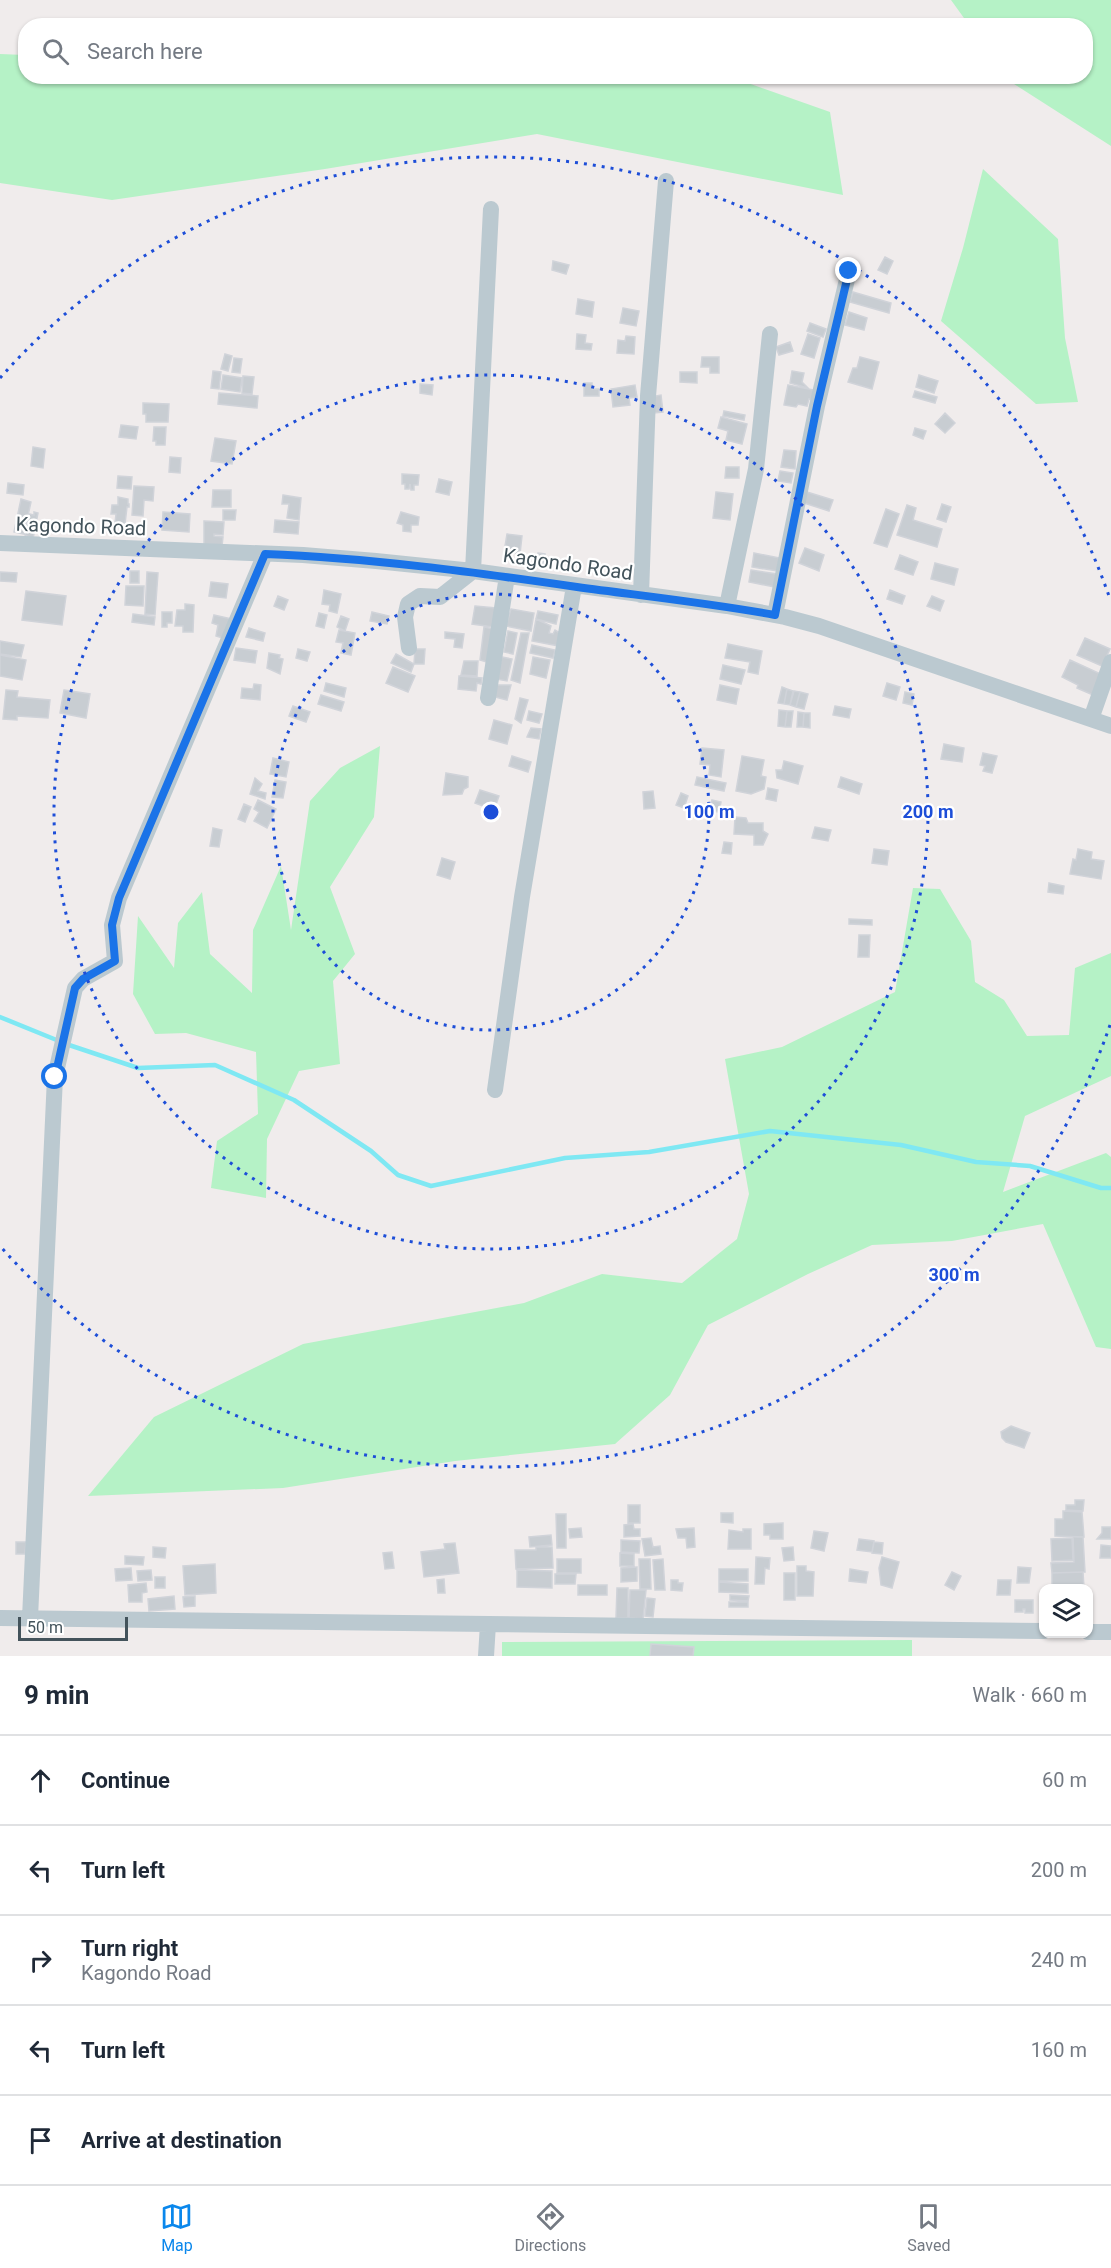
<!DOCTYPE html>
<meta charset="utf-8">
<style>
:root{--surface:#fff;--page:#f6f6f7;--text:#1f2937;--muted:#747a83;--line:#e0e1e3;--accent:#0a87ec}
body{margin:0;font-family:Roboto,sans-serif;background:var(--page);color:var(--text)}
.controls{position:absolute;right:18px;bottom:18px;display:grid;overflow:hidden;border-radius:12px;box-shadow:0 2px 4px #0004}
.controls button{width:54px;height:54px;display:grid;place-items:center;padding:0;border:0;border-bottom:2px solid var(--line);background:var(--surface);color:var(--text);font:30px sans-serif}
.scale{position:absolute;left:18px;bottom:15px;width:110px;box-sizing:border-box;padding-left:6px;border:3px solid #43535b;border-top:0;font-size:16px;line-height:21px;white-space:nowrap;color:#43535b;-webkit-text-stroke:4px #fff;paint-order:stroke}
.stop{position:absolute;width:18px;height:18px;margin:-14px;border:4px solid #1a73e8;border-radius:50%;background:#fff}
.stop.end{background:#1a73e8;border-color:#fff;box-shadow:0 2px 6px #0008}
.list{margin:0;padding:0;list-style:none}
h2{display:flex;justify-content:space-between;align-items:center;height:78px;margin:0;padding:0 24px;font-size:26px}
h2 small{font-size:20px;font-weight:400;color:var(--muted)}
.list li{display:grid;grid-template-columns:39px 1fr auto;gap:18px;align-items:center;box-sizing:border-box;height:90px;padding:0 24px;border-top:2px solid var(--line)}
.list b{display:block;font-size:22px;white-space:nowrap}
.list p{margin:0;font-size:20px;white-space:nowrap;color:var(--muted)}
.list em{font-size:20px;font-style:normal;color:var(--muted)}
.icon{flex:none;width:33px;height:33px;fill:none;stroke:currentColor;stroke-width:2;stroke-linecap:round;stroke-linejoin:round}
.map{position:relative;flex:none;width:1111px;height:1656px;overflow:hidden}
.search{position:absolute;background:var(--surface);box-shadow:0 2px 4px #0004;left:18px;right:18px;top:18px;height:66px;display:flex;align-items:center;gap:15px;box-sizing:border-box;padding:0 21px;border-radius:24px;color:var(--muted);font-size:22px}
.sheet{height:528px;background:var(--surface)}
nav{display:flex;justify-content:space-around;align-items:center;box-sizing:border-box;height:84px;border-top:2px solid var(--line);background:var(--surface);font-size:16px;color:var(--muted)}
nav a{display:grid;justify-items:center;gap:3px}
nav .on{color:var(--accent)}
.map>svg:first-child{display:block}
</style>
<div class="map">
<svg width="1111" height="1656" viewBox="0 0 1111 1656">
<rect width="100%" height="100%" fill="#f0ecec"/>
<path fill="#b5f2c6" d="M951 0H1111V146L1003 77 1086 76V26L969 25Z
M0 54 25 55 26 76 731 77 830 112 843 195 537 134 325 169 112 200 0 183Z
M983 169 1058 239 1065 338 1078 402 1036 404 941 321 963 248Z
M380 746 374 817 330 887 355 954 333 981 340 1064 299 1071 267 1139 266 1198 211 1188 217 1141 258 1114 256 1052 186 1033 155 1034 133 994 138 916 174 968 178 923 202 892 210 954 252 993 253 930 281 866 291 930 310 801 340 768Z
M913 888 940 889 971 941 975 982 1004 1000 1027 1036 1069 1035 1075 968 1111 953V1076L1025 1116 1003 1192 1106 1153 1111 1157V1349L1096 1347 1043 1224 952 1241 872 1245 808 1274 708 1325 670 1395 615 1444 455 1461 283 1488 88 1496 154 1417 303 1344 524 1303 602 1274 682 1283 737 1239 749 1194 725 1059 782 1047 895 992Z
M912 1640V1656H502V1642Z"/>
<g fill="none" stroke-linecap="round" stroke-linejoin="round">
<path stroke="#7fe8f3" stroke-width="4.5" d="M0 1017 59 1041
M66 1044 138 1068 215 1065 294 1100 371 1151 398 1175 431 1186 565 1158 649 1152 770 1131 901 1145 976 1162 1030 1166 1101 1188H1111"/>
</g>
<path fill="#c8cdd2" stroke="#d0d3d9" stroke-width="1.5" d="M885 257 893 261 887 274 878 270Z
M553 261 569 265 566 274 552 270Z
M853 292 891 303 889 313 850 302Z
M578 299 594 302 592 317 576 314Z
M623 308 639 311 636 326 620 323Z
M849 312 867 318 864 330 845 325Z
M810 323 826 329 823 337 807 331Z
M577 334 586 335 585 343 592 344 591 350 576 349Z
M808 334 820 338 814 358 801 354Z
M626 336 635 337 634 354 617 353 618 340 625 341Z
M790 342 793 351 779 355 776 347Z
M225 354 232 356 228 371 221 369Z
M702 357H719V373H710V367H701Z
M860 357 879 362 872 389 848 382 853 368H857Z
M234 358 242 359 240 373 232 372Z
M213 371 221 372 219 389 211 388Z
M792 371 804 373 802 382 808 388 790 383Z
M680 372H697V383L680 382Z
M223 375 242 378 240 392 221 389Z
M919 375 938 381 934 393 916 387Z
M243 376 254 377 252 394 242 393Z
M584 383H592V389H599V396H584Z
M420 384 433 385 432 395 420 393Z
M635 385 637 397 629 398 630 405 613 407 611 389Z
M788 385 814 390 813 400 809 399 807 406 798 404 796 407 784 405Z
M915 391 937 397 935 403 913 397Z
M219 393 258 396 257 408 218 404Z
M661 395 663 412 654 413 649 397Z
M143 403 169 404 168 422H146V414H143Z
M724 411 745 415 744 420 723 416Z
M945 413 955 423 945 433 935 424Z
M721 417 747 424 742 444 726 440 728 431 718 428Z
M121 425 138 427 136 439 119 437Z
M154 427H166L165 445H156V441H153Z
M915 428 926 431 923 439 913 435Z
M215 438 236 441 232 464 211 461Z
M33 447 45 449 43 468 31 466Z
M784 450 796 451 795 469 781 467Z
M170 457 181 458 180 473 169 472Z
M726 467H739V478H725Z
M780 471 793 473 791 483 778 481Z
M402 474 419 475 418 485H414V490H411L410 484 409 489H405V484H402Z
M118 476 132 477 131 489 117 488Z
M439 479 452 482 449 495 436 492Z
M8 483 24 485 23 495 7 493Z
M134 486 154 487 153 501 144 500 143 516 132 515Z
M213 490H231V507H212Z
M716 492 733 494 730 520 713 518Z
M807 492 833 500 829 511 804 503Z
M283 495 301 498 299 520 287 518 289 504H282Z
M118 497 128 499V504H129V507H127L125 524 115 523 116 514H111L112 505H118Z
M21 499 31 502 24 534 14 532Z
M942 504 951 507 946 522 937 519Z
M907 505 916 508 913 520 942 529 937 547 897 535Z
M886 509 899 514 887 547 874 543Z
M223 510H236L235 520H223Z
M34 512 38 513 33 539 25 535 29 514 34 515Z
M163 512 190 514 189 532 162 530Z
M401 512 419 517 418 525H411V532L403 531V525L397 523Z
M275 520 299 522 298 534 274 532Z
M204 521 224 522 223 535 214 534V536L223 537 222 546H204Z
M507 534 522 536 520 554 504 552Z
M805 548 824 555 819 571 799 563Z
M538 553 545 554 544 566H537Z
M754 553 780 558 777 571 752 567Z
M900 555 918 562 913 575 895 569Z
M935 563 958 569 954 585 931 579Z
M751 570 777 574 775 587 749 582Z
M130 571H139V583H130Z
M0 572 17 573 16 582 0 581Z
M147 572 158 573 155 615 145 614Z
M211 582 228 584 226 598 209 596Z
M126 586H144L143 606 125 605Z
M324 590 341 594 337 613 329 611 330 605 322 604Z
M890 590 905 596 902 604 887 599Z
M26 591 66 596 62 625 22 620Z
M278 596 288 600 284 610 274 606Z
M932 596 944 601 940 611 927 606Z
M185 604 194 605 193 632H183V626H175L177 610H185Z
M475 606 496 608 493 627 472 624Z
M511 609 534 613 531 631 506 626Z
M538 611 558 615 556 624 536 619Z
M162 612H172V623H167V627H162Z
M372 612 389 616 387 624 370 621Z
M319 613 327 615 324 628 316 626Z
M133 614 155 617 154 625 132 622Z
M214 615 232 619 226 639 216 636 218 625 212 623Z
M341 616 349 619 345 631 337 627Z
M536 619 551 626 549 633 553 634 555 630 560 633 559 646 532 641Z
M484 627 494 629 490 663 480 660Z
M249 628 265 633 263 641 246 637Z
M339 630 355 633 351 655 341 653 343 643 336 642Z
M508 631 517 633 513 654 504 652Z
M445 632 464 634 462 648 454 647 455 639 445 638Z
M521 633H529L520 683 511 680Z
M1085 638 1110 649 1102 666 1077 655Z
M0 641 24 645 21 657 0 654Z
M728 644 762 651 758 674 748 672 750 662 725 658Z
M532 645 555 650 553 658 530 653Z
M236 648 257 651 255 663 234 660Z
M298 649 310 652 307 661 296 658Z
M415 649H425L424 664H414Z
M269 653 280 655 279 658 283 659 280 674 267 668Z
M396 654 414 664 411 672 391 663Z
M0 655 26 660 22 680 0 676Z
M502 657 512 659 507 681 496 679Z
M533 657 550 660 546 678 530 674Z
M1070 660 1103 675 1093 695 1077 688 1078 685 1062 677Z
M464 661H478L477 676 461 675Z
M723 665 745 670 741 684 720 679Z
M393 667 415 676 408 692 386 683Z
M459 676 482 678 481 684 477 683 476 691 458 689Z
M326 683 346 688 344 697 324 691Z
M887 683 900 687 896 700 883 696Z
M254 684 261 685 260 700 241 698 242 688 253 689Z
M495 685H511L507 700 495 697Z
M720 685 739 689 736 704 717 700Z
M782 687 787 689 784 704 778 703Z
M787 689 793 691 790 705 784 704Z
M6 690 18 691 17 697 50 700 48 718 17 716V720L3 719Z
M64 690 90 694 86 718 60 713Z
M794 691 800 692 796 707 790 705Z
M800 692 808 694 804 709 796 707Z
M905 692 914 694 912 705 903 703Z
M321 695 344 702 341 711 318 704Z
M520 698 528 700 521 723 515 719Z
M293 706 310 712 306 722 289 716Z
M835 706 851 709 849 718 833 715Z
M779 710 787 711 785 727 778 726Z
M529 711 542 714 539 723 527 720Z
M787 711H793L791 727H785Z
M798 712 804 713 803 727H797Z
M804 713H810V728L803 727Z
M494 720 512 725 507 744 489 739Z
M531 728 541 729 539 739 527 737Z
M944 744 964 748 962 762 941 759Z
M702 748 724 750 721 777 709 775 710 765 700 764Z
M983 753 997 756 992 773 983 771 985 766 980 765Z
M512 756 531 762 528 772 509 766Z
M742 756 764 760 761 776 766 777 764 789 751 794 736 791Z
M273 758 289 762 286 777 270 774Z
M784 761 803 766 798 784 777 778 776 770H782Z
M446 773 468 777V787L464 789 462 794 443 795Z
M697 777 726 783 724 791 695 785Z
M841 777 862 784 859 794 838 787Z
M255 778 262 784 258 791 266 793 265 799 250 794Z
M275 780 286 782 283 798 272 797Z
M768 788 778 790 776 801 766 799Z
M480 790 499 796 494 810 475 803Z
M653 791 655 808 644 809 643 792Z
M681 793 688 796 684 808 676 805Z
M258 800 276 809 267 828 254 821 259 812 254 809Z
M712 800 721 802 719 812 710 811Z
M244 804 251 807 245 822 238 819Z
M735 817 746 818 748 823H763V831L768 834 763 845H754V835L734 834Z
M815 827 831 830 828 841 812 838Z
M213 828 222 830 219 847 210 846Z
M724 842 732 843 731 854 722 853Z
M874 849 889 851 887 865 872 863Z
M1078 849 1092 852 1091 859 1104 861 1101 879 1070 874 1073 859 1076 860Z
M442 858 455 862 450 879 437 875Z
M1049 883 1064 886 1063 894 1048 892Z
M849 919 872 920V925L849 924Z
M859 935H870L869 957H858Z
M1011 1426 1030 1433 1024 1448 1006 1442 1002 1438 1001 1432Z
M1075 1500H1084L1083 1511 1066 1510V1505H1075Z
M628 1505H640V1523H628Z
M1063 1511 1082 1512 1084 1537 1055 1536V1519H1063Z
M721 1513H733V1523L721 1522Z
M556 1514H566V1548H557Z
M783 1523V1539H770V1535H764V1524Z
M633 1524 634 1529H640V1536L624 1537V1525Z
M1102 1527H1111V1539H1097L1102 1533Z
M581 1528 582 1537 570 1538 569 1529Z
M694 1528 695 1547 687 1548 686 1538H678L676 1529Z
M743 1529H751V1549H728L729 1530 743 1532Z
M814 1531 828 1533 824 1551 811 1548Z
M551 1535 552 1545 530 1547 529 1537Z
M1073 1537H1083L1085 1572 1052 1573 1051 1563 1074 1562Z
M651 1538 653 1547 660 1546 661 1554 645 1556 642 1539Z
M1072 1538 1073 1560 1052 1561 1051 1539Z
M859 1539 874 1541 872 1552 857 1550Z
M621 1540 640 1541 639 1553 621 1552Z
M16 1542H26L25 1554H16Z
M874 1542 883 1543 882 1554 872 1553Z
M455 1543 459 1573 424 1577 421 1552 445 1549 444 1544Z
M1101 1545 1111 1546V1558H1100Z
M153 1547 166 1548 165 1558 153 1557Z
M536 1547H552L553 1568 516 1569 515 1550H536Z
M793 1547 794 1560 784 1561 782 1548Z
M392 1552 394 1568 385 1569 383 1553Z
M620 1553 634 1554V1566H620Z
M125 1556 144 1557 143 1565 125 1564Z
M756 1557 770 1558 769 1569 765 1568 764 1584H755Z
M882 1557 899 1562 892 1588 881 1585 879 1568Z
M557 1559H581V1573H557Z
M639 1559H650L651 1589H640Z
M663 1559 665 1590H655L653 1560Z
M215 1564 216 1593 185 1595 183 1566Z
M797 1566H806V1571L814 1572 813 1596H797Z
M637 1567V1581L621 1582V1568Z
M1018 1567 1031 1568 1029 1583H1017Z
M131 1568 132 1580 116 1581 115 1569Z
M719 1569H748V1581H719Z
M850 1569 868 1572 866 1583 849 1581Z
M151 1570 152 1580 138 1581 137 1571Z
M517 1570 552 1571V1588L517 1587Z
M952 1572 961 1576 954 1590 945 1585Z
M1083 1572 1084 1588H1052V1573Z
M784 1573H795V1600H784Z
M555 1574H576L575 1584H555Z
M155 1577H165V1588H155Z
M444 1579 445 1593H438L437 1580Z
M671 1580H678V1583H683L682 1591 671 1590Z
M998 1580H1011L1010 1595H997Z
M719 1582 748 1584V1593L719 1592Z
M146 1583 147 1592 142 1593V1602H129L128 1585Z
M578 1585H607V1595H578Z
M617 1588H628V1618H616Z
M630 1590H646L643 1619 629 1618Z
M730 1595 749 1596 748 1601 730 1600Z
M174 1596 175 1609 149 1611 148 1599Z
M195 1596V1606L184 1607 183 1597Z
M647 1598 655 1599 653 1617 645 1616Z
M1015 1600H1033V1613H1025V1609H1023V1612H1015Z
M729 1602H748V1607H729Z
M651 1644 694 1647 693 1656H650Z"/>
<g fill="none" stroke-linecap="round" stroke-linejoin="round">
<path stroke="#bbc9d0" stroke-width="16" d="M0 543 303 555 376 561 473 571 727 606 785 617 819 626 1111 726
M641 595 648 396 666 181
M727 606 756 469 770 334
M775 615 817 406 849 271
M409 648 405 617 408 604 420 596 440 597 473 571 491 209
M488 698 507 576
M1091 719 1111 662
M495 1090 522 897 574 586
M0 1618 1044 1631
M30 1618 55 1077 75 988 83 979 115 961 112 925 119 898 265 554
M1088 1632H1111
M486 1656 488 1624"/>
</g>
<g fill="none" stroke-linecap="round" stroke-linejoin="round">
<path stroke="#1a73e8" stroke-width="8" d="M55 1077 75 988 83 979 115 961 112 925 119 898 265 554C370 558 473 572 577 587 643 596 709 603 775 615L817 406 849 271"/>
</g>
<g fill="none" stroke="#1d4ed8" stroke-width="3" stroke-dasharray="3 6">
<circle cx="491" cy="812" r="218"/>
<circle cx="491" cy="812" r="437"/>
<path d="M1110 1025A655 655 0 0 1 0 1246M0 378A655 655 0 0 1 1110 599"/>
</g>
<g text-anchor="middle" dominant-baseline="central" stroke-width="4.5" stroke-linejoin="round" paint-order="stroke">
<g font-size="20" fill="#43535b" stroke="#fff">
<text transform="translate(81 526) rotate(2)">Kagondo Road</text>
<text transform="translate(568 564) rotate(8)">Kagondo Road</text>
</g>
</g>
<circle cx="491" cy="812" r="9" fill="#1d4ed8" stroke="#fff" stroke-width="3"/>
<g font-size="18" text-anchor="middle" font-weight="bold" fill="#1d4ed8" stroke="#fff" stroke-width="4.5" stroke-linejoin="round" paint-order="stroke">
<text x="709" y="818">100 m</text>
<text x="928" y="818">200 m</text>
<text x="954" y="1281">300 m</text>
</g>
</svg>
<div class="controls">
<button><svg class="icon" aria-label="layers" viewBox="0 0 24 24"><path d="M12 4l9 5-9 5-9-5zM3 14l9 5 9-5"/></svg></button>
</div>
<div class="scale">50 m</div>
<div class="stop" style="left:55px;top:1077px"></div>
<div class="stop end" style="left:849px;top:271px"></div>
<div class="search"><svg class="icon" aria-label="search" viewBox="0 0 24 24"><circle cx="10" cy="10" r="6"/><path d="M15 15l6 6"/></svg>Search here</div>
</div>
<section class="sheet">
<h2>9 min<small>Walk · 660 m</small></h2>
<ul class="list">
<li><svg class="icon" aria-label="ahead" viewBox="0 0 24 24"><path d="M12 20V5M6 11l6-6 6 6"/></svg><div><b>Continue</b></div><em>60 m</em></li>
<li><svg class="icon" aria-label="left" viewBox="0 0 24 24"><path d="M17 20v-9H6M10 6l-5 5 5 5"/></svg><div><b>Turn left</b></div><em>200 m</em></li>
<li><svg class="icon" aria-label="right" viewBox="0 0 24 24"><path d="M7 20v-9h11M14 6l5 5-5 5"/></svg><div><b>Turn right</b><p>Kagondo Road</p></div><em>240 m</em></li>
<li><svg class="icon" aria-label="left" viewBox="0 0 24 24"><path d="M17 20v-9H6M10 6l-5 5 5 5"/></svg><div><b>Turn left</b></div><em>160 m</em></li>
<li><svg class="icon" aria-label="arrive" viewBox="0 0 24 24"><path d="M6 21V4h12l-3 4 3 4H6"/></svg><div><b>Arrive at destination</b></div></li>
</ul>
</section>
<nav>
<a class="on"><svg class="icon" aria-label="map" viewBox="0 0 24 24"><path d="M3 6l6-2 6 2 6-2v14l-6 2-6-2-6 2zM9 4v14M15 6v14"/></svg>Map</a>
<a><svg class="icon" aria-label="directions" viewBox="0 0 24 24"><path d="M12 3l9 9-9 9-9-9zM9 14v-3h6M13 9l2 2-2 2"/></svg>Directions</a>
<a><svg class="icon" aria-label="saved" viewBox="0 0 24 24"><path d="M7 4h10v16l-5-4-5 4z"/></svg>Saved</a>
</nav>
